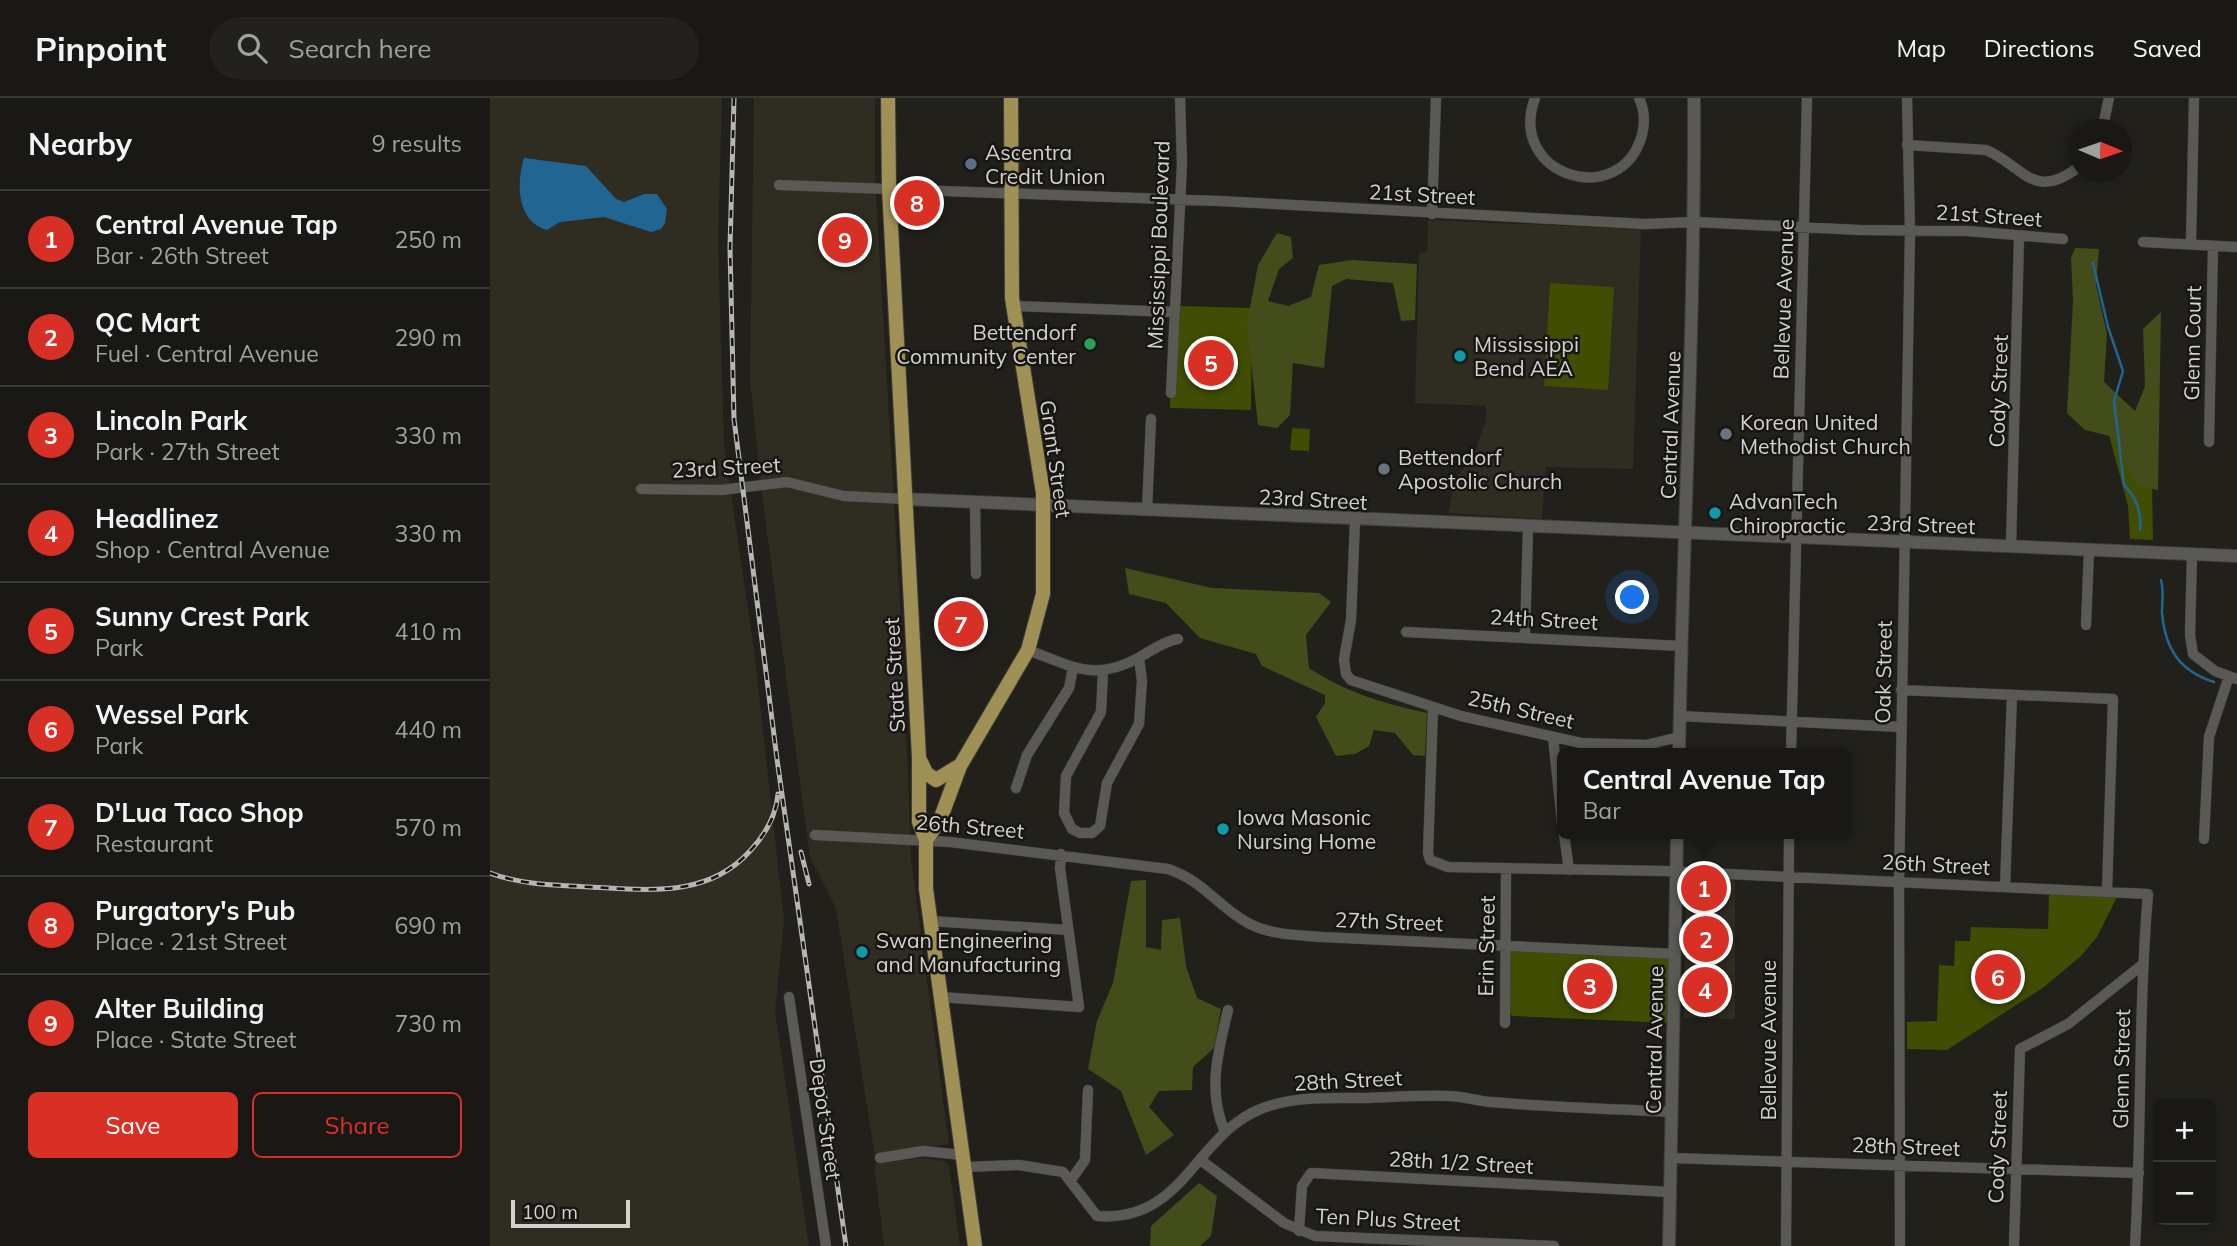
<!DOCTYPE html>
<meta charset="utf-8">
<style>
:root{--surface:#191814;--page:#22211d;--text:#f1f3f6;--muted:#9fa0a0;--line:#373734;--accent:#d93025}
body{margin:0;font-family:Mulish,sans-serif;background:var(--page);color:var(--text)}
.controls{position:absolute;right:21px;bottom:21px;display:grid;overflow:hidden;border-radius:10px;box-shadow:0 4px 10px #0003}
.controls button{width:63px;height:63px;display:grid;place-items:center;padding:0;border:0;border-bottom:2px solid var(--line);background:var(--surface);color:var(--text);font:35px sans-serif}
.compass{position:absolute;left:1579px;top:21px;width:63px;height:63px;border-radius:50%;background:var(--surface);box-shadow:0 4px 10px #0003;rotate:92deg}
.scale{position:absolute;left:21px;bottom:18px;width:119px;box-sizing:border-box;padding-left:7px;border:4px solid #d3d2cf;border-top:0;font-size:19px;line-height:24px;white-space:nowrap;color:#d3d2cf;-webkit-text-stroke:5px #171612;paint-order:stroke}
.you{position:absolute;left:1143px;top:500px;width:24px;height:24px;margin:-18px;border:5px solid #fff;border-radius:50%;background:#1a73e8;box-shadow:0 0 0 10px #1a73e833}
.badge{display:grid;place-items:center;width:46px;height:46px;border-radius:50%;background:var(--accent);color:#fff;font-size:23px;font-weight:700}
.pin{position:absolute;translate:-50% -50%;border:4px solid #fff;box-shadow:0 2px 7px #0006}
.popup{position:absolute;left:1067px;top:650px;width:294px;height:91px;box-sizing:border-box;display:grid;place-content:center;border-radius:10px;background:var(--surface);filter:drop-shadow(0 2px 5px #0005);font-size:23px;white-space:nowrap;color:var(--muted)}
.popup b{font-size:26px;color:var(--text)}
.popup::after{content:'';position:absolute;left:50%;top:100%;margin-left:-14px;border:14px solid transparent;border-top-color:var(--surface)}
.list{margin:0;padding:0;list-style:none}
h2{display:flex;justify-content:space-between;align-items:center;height:91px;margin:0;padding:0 28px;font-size:30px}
h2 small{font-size:23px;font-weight:400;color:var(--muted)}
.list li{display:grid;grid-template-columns:46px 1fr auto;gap:21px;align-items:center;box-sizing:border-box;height:98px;padding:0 28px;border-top:2px solid var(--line)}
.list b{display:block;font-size:26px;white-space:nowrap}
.list p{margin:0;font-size:23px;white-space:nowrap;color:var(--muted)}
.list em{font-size:23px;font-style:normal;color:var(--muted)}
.actions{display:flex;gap:14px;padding:21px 28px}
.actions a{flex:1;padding:16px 0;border:2px solid var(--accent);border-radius:10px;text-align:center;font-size:24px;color:var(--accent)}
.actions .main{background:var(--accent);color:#fff}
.icon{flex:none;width:38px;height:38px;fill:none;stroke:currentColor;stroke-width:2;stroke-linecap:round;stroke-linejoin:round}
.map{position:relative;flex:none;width:1747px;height:1148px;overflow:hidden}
header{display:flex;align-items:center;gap:42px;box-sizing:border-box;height:98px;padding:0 35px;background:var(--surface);border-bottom:2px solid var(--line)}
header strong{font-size:33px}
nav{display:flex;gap:38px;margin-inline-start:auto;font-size:24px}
.search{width:490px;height:63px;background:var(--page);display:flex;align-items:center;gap:18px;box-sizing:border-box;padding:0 24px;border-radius:38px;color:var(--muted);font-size:26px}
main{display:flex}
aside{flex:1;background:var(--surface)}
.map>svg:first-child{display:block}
</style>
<header>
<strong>Pinpoint</strong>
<div class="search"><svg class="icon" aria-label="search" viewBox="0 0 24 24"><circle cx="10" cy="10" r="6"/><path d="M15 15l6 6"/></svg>Search here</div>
<nav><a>Map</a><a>Directions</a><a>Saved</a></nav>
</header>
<main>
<aside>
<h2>Nearby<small>9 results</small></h2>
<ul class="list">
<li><span class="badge">1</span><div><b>Central Avenue Tap</b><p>Bar · 26th Street</p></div><em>250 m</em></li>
<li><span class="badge">2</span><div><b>QC Mart</b><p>Fuel · Central Avenue</p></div><em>290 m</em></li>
<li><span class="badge">3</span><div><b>Lincoln Park</b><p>Park · 27th Street</p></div><em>330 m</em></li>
<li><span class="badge">4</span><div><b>Headlinez</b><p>Shop · Central Avenue</p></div><em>330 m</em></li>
<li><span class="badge">5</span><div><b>Sunny Crest Park</b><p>Park</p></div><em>410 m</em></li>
<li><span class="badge">6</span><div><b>Wessel Park</b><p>Park</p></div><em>440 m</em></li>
<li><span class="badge">7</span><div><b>D'Lua Taco Shop</b><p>Restaurant</p></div><em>570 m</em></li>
<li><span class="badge">8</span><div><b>Purgatory's Pub</b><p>Place · 21st Street</p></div><em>690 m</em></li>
<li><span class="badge">9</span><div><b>Alter Building</b><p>Place · State Street</p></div><em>730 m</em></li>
</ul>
<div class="actions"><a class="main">Save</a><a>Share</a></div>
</aside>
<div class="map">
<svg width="1747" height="1148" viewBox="0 0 1747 1148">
<rect width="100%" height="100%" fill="#21201b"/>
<path fill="#2f2c22" d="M0 0H232L228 142 234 348 264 551 294 822 285 913 319 1148H0Z
M264 0H385V80L414 574 421 761 459 1046 385 1059 346 811 320 759 272 397 260 281Z
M938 122 1151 131 1143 371 1056 369 1052 421 958 415 965 381 984 357 996 322V308L925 305 929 155 937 154Z
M1196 778 1245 781V921L1194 920Z
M431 1060 454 1063 459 1067 470 1148H394L384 1066Z"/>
<path fill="#414d03" d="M1060 185 1124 189 1118 292 1054 288Z
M689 208 762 210 761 312 680 310 682 220Z
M1615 322 1662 385 1663 442 1640 441 1638 408Z
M802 330 820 331 819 353 800 352Z
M1559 796 1627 799 1607 839 1591 858 1554 889 1457 952 1417 951V924L1447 923 1449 867 1464 868 1465 843H1480L1481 829 1558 831Z
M1023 852 1176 859 1182 864 1181 925 1022 918 1018 913V856Z"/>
<path fill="#434d1a" d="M787 135 801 139 803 160 789 171 778 203 798 208 821 199 829 167 862 162 927 166 925 222 911 223 903 185 856 181 842 188 834 270 803 265 800 317 787 330 768 327 757 226 768 167Z
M1585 150 1609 151 1606 187 1617 236 1614 284 1645 313 1655 288 1653 231 1671 214 1668 392 1647 388 1624 339 1595 332 1577 315 1583 203 1581 160Z
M635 470 722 490 829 495 841 504 816 537 819 570C857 595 893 605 937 615L935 658 923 657 905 635 884 632 879 648 865 656 846 658 826 619 835 605V597L772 568 766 556 710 540 676 505 639 496Z
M656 782V849L671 852 672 822 690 820 696 868 707 900 731 911 724 950 703 969 702 992 669 993 659 1009 684 1037 656 1057 631 993 598 971 607 923 623 885 641 783Z
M709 1085 727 1098 721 1138 710 1148H660L661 1128Z"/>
<path fill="#216593" d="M34 60 96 68 126 101 134 104 154 96H167L177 111 175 125 171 131 161 134 114 119 70 124 57 132C27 124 26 86 34 60Z"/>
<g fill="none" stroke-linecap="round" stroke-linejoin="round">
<path stroke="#216593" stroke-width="2.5" d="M1603 165 1618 229 1633 273 1624 303 1634 387C1647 400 1652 414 1650 432
M1671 482C1674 493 1672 503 1672 515 1675 550 1689 573 1724 584"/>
<defs>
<path id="minor" d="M1045 0C1016 78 1131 113 1152 37 1155 25 1154 11 1149 0
M1612 32 1619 0
M1417 47 1496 52C1533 67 1543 105 1590 68
M289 87 729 103 1155 126 1205 124 1370 132 1477 133 1573 141
M942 116 946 0
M1653 144 1747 149
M1701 146 1704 0
M523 208 685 214
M681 295 692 65 690 0
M1719 344 1723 148
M151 391 232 392 297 384 354 398 415 401
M485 404 486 476
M657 412 661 321
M865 423 861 522 854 561 856 576 861 582 971 618 1091 645 1156 647 1189 639
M1521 448 1529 140
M1702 456 1700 537 1703 556 1725 573 1747 581
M1596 527 1599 452
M916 534 1191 548
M1035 538 1038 429
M538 552C581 568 605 584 648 560 661 553 674 543 688 541
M613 573 611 614 576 678 574 715 582 731 590 735H602L610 728 617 685 649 626 652 583 649 560
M1411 592 1623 601 1617 794
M943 610 938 755 940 762 958 769 1175 773 1658 796C1648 913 1652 1031 1645 1148
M1189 618 1411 629
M1063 639 1072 725
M1301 655 1317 0
M526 690 537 657 579 590 583 570
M1074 736 1079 772
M325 737 460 744 678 771C714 783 727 808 758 825 780 837 807 837 832 839L1185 856
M1714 741 1719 639 1739 578
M1515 789 1522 597
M440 823 578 832
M299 899 336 1148
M450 899 589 909 570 770 571 756
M1015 925 1016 771
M735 1034C717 993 728 954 738 912
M390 1060 433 1053 472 1057
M1181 1060 1649 1075
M712 1063 794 1125 825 1138 1064 1148
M474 1069 529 1067 573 1074 607 1118C695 1125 704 1036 773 1010 805 998 840 1000 874 1000 902 999 931 997 959 998 973 998 987 1003 1001 1004 1061 1009 1122 1011 1182 1014
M581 1082 595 1062 598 992
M809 1133 812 1088 821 1075 1180 1094
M1296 1148 1299 736
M1410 1148 1409 784 1420 132 1417 0
M1524 1148 1530 951 1578 926 1652 867"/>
<path id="tertiary" d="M415 401 1747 458
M1189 655C1193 437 1205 219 1204 0
M1179 1148 1187 736"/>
<path id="primary" d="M398 0 399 90 429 659V724L436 742V791L485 1148
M431 664 436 675 446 682 469 668
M436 742 450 722 470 668 538 552 553 496V395L522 200 521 0"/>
</defs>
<use href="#minor" stroke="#3e3d3a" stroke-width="11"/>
<use href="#tertiary" stroke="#3e3d3a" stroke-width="14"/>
<use href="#primary" stroke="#3e3d3a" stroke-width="16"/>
<use href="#minor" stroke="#5a5954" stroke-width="10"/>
<use href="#tertiary" stroke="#5a5954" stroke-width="12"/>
<use href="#primary" stroke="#9f9055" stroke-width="14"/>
<defs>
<path id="rail" d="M244 0 240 150 244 321 287 661 356 1148
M311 754 319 786
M0 775C32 787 66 787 100 789 158 792 218 800 260 753 275 737 286 719 288 696"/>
</defs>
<use href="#rail" stroke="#b6b5b2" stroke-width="5"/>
<use href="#rail" stroke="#171612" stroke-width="2.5" stroke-dasharray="8" stroke-linecap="butt"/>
</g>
<circle fill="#5c6f8a" stroke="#171612" stroke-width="2.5" cx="481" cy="66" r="7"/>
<circle fill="#2e9e5b" stroke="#171612" stroke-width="2.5" cx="600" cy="246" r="7"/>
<g fill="#0f9aa8" stroke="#171612" stroke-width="2.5">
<circle cx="970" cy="258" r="7"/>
<circle cx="1225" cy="415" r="7"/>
<circle cx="733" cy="731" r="7"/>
<circle cx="372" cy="854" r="7"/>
</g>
<g fill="#6b7280" stroke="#171612" stroke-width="2.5">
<circle cx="1236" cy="336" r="7"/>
<circle cx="894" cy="371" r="7"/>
</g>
<g text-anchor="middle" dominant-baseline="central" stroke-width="5" stroke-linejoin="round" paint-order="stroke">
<g font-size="21" fill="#d3d2cf" stroke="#171612" text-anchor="start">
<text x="495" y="54">Ascentra<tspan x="495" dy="24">Credit Union</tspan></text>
<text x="586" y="234" text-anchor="end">Bettendorf<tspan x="586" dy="24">Community Center</tspan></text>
<text x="984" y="246">Mississippi<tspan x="984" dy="24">Bend AEA</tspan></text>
<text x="1250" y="324">Korean United<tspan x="1250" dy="24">Methodist Church</tspan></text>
<text x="908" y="359">Bettendorf<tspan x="908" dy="24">Apostolic Church</tspan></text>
<text x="1239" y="403">AdvanTech<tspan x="1239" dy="24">Chiropractic</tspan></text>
<text x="747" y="719">Iowa Masonic<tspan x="747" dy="24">Nursing Home</tspan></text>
<text x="386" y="842">Swan Engineering<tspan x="386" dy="24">and Manufacturing</tspan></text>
</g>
<g font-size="21" fill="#d3d2cf" stroke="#171612">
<text transform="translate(932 96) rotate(3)">21st Street</text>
<text transform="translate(1499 117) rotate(4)">21st Street</text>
<text transform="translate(668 147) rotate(-88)">Mississippi Boulevard</text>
<text transform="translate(1293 201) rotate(-88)">Bellevue Avenue</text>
<text transform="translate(1702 245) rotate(-89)">Glenn Court</text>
<text transform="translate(1508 293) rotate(-88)">Cody Street</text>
<text transform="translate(1180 327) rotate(-88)">Central Avenue</text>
<text transform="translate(566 361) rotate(82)">Grant Street</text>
<text transform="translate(236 369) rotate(-3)">23rd Street</text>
<text transform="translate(823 401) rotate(3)">23rd Street</text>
<text transform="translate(1431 426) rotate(2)">23rd Street</text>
<text transform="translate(1054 521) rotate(3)">24th Street</text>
<text transform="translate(1393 574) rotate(-89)">Oak Street</text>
<text transform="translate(404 577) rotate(-93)">State Street</text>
<text transform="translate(1031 611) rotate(13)">25th Street</text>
<text transform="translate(480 728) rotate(5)">26th Street</text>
<text transform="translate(1446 766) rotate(3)">26th Street</text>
<text transform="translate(899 823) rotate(2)">27th Street</text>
<text transform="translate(996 848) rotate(-89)">Erin Street</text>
<text transform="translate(1164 942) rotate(-89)">Central Avenue</text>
<text transform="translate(1278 942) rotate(-90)">Bellevue Avenue</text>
<text transform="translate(1631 971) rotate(-89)">Glenn Street</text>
<text transform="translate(858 982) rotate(-3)">28th Street</text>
<text transform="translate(336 1021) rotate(82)">Depot Street</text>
<text transform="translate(1416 1048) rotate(2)">28th Street</text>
<text transform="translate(1507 1049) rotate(-88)">Cody Street</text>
<text transform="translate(971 1064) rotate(3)">28th 1/2 Street</text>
<text transform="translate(898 1121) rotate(3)">Ten Plus Street</text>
</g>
</g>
</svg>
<div class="controls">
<button>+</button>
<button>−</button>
</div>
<svg class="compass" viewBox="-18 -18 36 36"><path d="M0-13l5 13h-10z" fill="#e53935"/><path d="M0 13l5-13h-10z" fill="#9fa0a0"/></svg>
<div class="scale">100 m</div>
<div class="you"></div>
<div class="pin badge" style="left:1214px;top:790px">1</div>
<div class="popup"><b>Central Avenue Tap</b>Bar</div>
<div class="pin badge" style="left:1216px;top:841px">2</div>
<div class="pin badge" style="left:1100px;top:888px">3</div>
<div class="pin badge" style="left:1215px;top:892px">4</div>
<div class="pin badge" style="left:721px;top:265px">5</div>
<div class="pin badge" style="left:1508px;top:879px">6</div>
<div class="pin badge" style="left:471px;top:526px">7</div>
<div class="pin badge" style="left:427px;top:105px">8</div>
<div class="pin badge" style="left:355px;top:142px">9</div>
</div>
</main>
